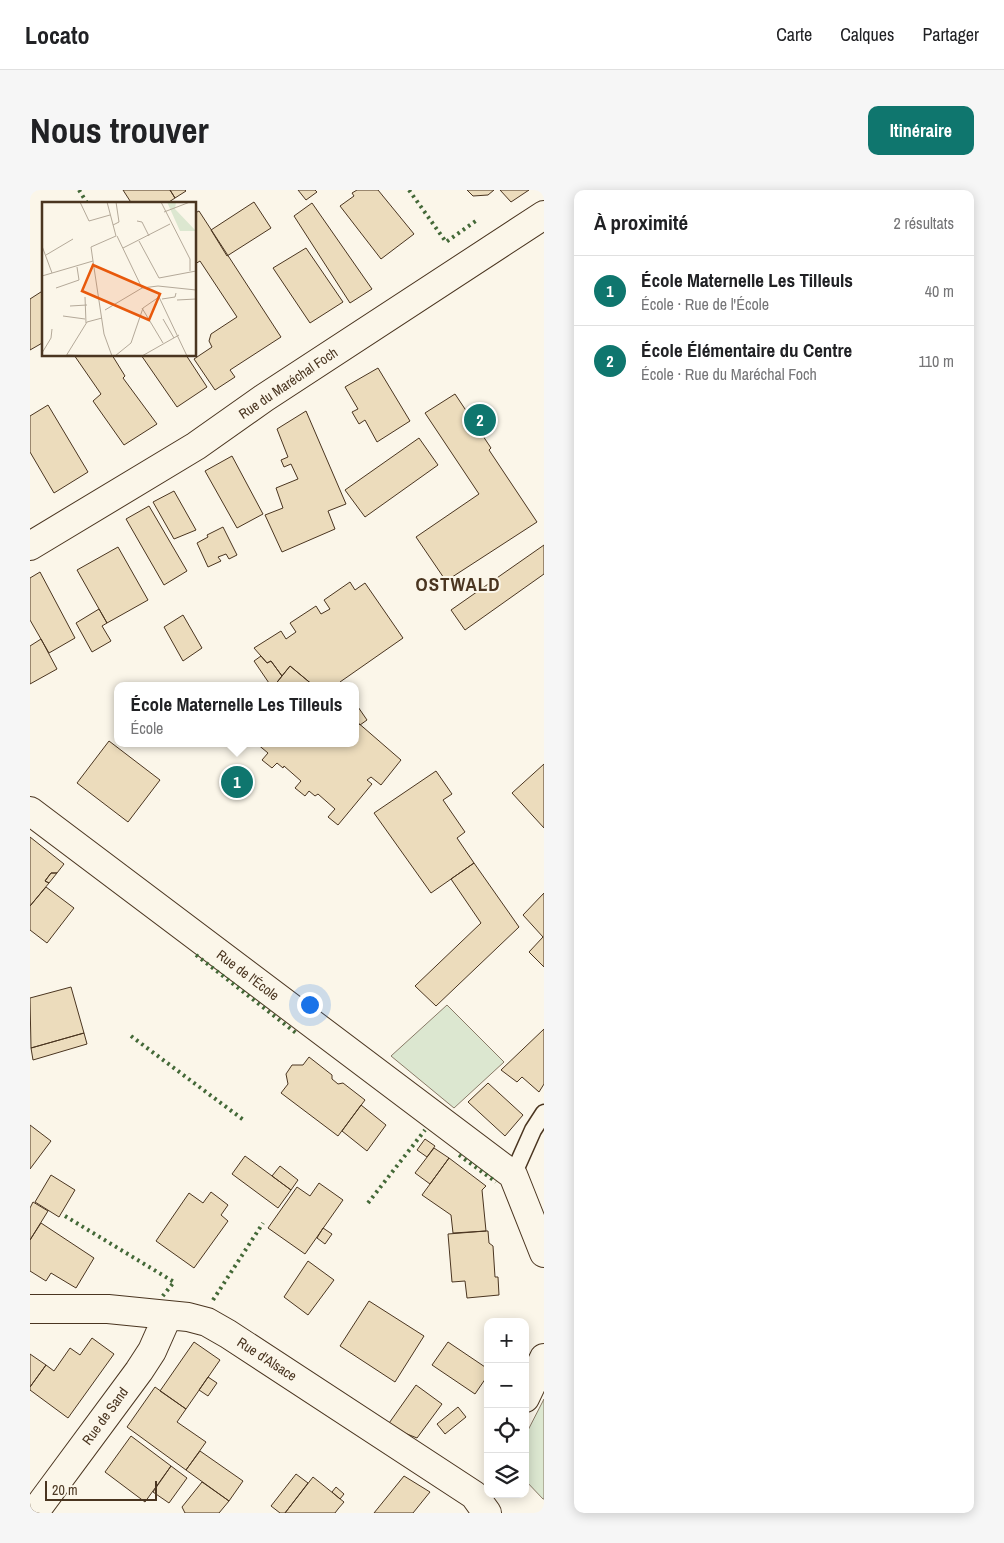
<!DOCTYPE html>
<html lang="fr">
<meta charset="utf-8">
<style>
:root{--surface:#fff;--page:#f6f6f6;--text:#202124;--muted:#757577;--line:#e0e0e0;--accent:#0f766e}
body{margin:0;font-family:"Archivo Narrow",sans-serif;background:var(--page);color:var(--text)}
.controls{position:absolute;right:15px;bottom:15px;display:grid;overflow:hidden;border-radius:10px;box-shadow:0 2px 12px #0003}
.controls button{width:45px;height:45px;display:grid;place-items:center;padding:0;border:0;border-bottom:1px solid var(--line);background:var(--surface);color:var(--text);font:25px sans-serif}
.scale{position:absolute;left:15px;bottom:12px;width:112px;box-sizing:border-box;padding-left:5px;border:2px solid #4a3520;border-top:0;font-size:14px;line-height:18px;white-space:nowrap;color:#4a3520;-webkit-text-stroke:4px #fbf6e9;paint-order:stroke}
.you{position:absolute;left:279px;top:814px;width:18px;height:18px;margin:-12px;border:4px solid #fff;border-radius:50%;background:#1a73e8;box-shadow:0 0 0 8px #1a73e833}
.badge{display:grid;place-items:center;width:32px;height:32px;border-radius:50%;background:var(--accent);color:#fff;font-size:16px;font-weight:700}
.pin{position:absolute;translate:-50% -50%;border:2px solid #fff;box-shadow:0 1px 5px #0006}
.popup{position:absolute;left:84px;top:492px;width:245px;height:65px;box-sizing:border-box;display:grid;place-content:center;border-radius:10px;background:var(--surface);filter:drop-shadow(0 1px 4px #0005);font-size:16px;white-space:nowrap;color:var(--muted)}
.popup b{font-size:19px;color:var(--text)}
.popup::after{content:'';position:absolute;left:50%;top:100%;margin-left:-10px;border:10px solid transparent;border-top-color:var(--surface)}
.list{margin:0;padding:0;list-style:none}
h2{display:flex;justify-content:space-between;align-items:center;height:65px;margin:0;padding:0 20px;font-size:21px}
h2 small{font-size:16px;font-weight:400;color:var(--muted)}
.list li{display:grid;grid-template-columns:32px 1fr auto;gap:15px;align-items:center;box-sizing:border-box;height:70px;padding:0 20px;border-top:1px solid var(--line)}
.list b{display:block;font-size:19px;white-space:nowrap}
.list p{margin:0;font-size:16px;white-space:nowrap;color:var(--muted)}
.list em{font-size:16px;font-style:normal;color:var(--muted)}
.icon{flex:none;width:28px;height:28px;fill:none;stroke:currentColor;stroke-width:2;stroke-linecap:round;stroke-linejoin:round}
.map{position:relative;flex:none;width:514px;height:1323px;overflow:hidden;border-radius:10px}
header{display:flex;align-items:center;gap:30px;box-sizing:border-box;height:70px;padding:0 25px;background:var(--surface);border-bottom:1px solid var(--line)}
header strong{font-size:24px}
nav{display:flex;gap:28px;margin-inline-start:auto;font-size:18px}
.intro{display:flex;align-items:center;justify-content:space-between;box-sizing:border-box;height:120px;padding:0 30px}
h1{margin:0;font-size:35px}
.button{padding:12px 22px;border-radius:10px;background:var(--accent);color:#fff;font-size:18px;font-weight:700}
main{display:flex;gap:30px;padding:0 30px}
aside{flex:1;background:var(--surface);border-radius:10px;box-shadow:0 2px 12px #0003}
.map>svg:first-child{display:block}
</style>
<header>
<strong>Locato</strong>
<nav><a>Carte</a><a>Calques</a><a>Partager</a></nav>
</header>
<div class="intro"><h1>Nous trouver</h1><a class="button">Itinéraire</a></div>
<main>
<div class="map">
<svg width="514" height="1323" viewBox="0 0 514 1323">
<rect width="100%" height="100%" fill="#fbf6e9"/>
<path fill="#dce7d0" stroke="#887966" d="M417 815 474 872 424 918 361 866Z
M514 1209V1309H513L495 1290V1246Z"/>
<path fill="#ecdcbc" stroke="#4a3520" d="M93 0H140L145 8 136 14H102Z
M140 0H155L156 1 145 8Z
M268 0H285L287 2 276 10Z
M327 0H348L384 44 351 69 310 16 324 6 322 3Z
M437 0H464L458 5 443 6Z
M470 0H499L481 12Z
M224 12 241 38 197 66 181 40Z
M282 13 342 99 320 113 264 26Z
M169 21 251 147 200 180 205 187 185 200 164 169 182 157 179 151 181 144 207 127 170 71 165 74V23Z
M276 58 313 112 280 133 243 78Z
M14 100V152L0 160V109Z
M44 165H82L95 186 93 188 127 234 94 255 63 211 71 204Z
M111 165H156L177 197 147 217Z
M348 178 380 231 347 252 335 230 329 234 322 222 328 219 315 197Z
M425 204 461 258 459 260 507 332 416 391 386 347 449 304 395 223Z
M18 215 58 282 24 303 0 262V226Z
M276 221 316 314 298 321 305 339 252 362 235 325 253 318 246 298 268 289 261 274 254 277 251 270 258 267 247 239Z
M389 248 408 275 335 327 315 300Z
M202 266 233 324 207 338 175 281Z
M144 301 166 340 144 349 123 312Z
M119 316 157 381 134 395 96 329Z
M193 337 207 365 199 369 196 364 188 367 191 371 178 377 167 353 178 347 177 345Z
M514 355V384L435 440 421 420Z
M88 357 118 410 77 433 47 380Z
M10 382 45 448 19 463 0 430V388Z
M320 392 325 400 335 393 373 448 310 492 313 496H284L260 476 252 486 241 471 237 473 224 458 251 441 256 449 266 442 260 433 286 416 291 424 300 419 294 410Z
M69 419 77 433 72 436 81 451 62 462 46 433Z
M153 425 172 458 153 471 134 437Z
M11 449 27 479 0 494V456Z
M231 466 237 473 241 471 252 486 244 496H241L224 471Z
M260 476 284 496H244Z
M326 514 337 530 330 535 326 531Z
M326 531 371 570 351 595 341 587 337 590 342 594 308 635 298 627 305 619 288 604 285 606 279 601 275 606 265 598 271 591 254 576 253 578 247 573 242 578 232 570 238 563 226 553H326Z
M79 551 130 590 98 632 47 593Z
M514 574V638L482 603Z
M406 581 422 604 413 610 435 642 427 648 444 673 401 703 344 623Z
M0 647 34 674 27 683H21L15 691 19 693 0 716Z
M444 673 489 737 406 816 385 796 451 733 421 689Z
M21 683H27L19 693 15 691Z
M16 697 44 718 17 753 0 740V716Z
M514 703V777L499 762 513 747 493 725Z
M41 797 54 843 1 858 0 808Z
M514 839V894L509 902 492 887 487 892 471 880Z
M54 843 57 854 3 870 1 858Z
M279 867 302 885V889L308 894 313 893 335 910 308 946 251 903 258 894 256 884 262 875H273Z
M458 893 493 925 475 946 438 912Z
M331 915 356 935 337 961 312 941Z
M0 935 21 951 0 979Z
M395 949 405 956 397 967 387 960Z
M404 958 419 968 400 994 385 983Z
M215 966 261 1000 248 1018 202 984Z
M419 968 456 996 452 1000 456 1041 423 1043 421 1025 392 1005Z
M250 976 268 990 261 1000 242 986Z
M21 985 45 1000 29 1027 5 1012Z
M289 993 313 1010 275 1064 238 1038 267 997 280 1006Z
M181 1002 198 1015 191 1025 198 1031 164 1078 126 1051 159 1003 173 1013Z
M3 1012 18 1021 0 1050V1018Z
M11 1033 64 1068 46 1098 21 1083 16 1091 0 1081V1050Z
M293 1038 302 1044 295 1054 287 1048Z
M456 1041H458L459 1053 463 1056 465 1087H468L469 1105 437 1108 435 1091 422 1092 418 1044Z
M278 1071 304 1090 278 1125 254 1107Z
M339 1111 394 1146 365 1192 310 1156Z
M62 1148 84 1164 38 1228 0 1200V1197L16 1175 24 1181 40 1158 50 1165Z
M164 1152 190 1170 156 1219 130 1201Z
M418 1152 458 1179V1185L445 1204 402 1175Z
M0 1164 16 1175 0 1197Z
M178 1187 187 1193 178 1206 169 1200Z
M386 1195 412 1214 387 1248 357 1236Z
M125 1197 156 1219 147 1232 176 1252 156 1280 97 1237Z
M428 1217 436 1227 415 1244 407 1234Z
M101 1246 141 1276 115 1312 75 1282Z
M170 1261 213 1291 199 1311 156 1280Z
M141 1276 157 1288 139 1313 123 1302Z
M266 1284 278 1293 255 1323H250L241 1316Z
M374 1286 400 1302 383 1323H344Z
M283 1287 314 1312 308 1319 305 1323H255Z
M172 1292 199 1311 189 1323H155L152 1317Z
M306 1297 314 1304 310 1309 302 1302Z"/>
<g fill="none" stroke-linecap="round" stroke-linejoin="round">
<defs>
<path id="service" d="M483 985 503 940 514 923"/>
<path id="minor" d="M0 621 483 985 514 1063
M0 1119H78L158 1127 177 1132 198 1144 444 1305 457 1323
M495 1208 514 1168
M4 1323 109 1181 122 1161 138 1125"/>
<path id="tertiary" d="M0 356 166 256 234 208 514 25"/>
</defs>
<use href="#service" stroke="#4a3520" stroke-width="19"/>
<use href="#minor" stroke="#4a3520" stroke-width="30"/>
<use href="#tertiary" stroke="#4a3520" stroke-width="30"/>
<use href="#service" stroke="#fbf6e9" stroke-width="16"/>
<use href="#minor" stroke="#fbf6e9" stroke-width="28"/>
<use href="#tertiary" stroke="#fbf6e9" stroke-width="28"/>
<path stroke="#436837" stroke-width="4" stroke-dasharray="2.5 4" stroke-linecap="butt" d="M49 0 57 13
M379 0 416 52 447 30
M166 765 266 843
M101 846 215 931
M429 965 466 992
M338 1013 395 940
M35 1026 144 1092 132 1107
M183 1110 233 1033"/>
</g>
<g text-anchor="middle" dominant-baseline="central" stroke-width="4" stroke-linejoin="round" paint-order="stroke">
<g font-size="14" fill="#4a3520" stroke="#fbf6e9">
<text transform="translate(258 193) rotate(-34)">Rue du Maréchal Foch</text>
<text transform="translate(218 785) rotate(37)">Rue de l'École</text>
<text transform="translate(237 1169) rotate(33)">Rue d'Alsace</text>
<text transform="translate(75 1226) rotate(-54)">Rue de Sand</text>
</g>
<g font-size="19" font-weight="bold" letter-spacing="1" fill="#4a3520" stroke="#fbf6e9">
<text x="428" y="394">OSTWALD</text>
</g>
</g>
<g transform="translate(12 12)">
<rect width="154" height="154" fill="#fbf6e9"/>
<path d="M125 0H134L133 7 154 29H138Z" fill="#dce7d0"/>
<path fill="none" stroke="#b4a999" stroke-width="1" d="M38 0 47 19 68 13M119 0 148 57V69M122 10 148 0M95 19 100 20 107 34M71 23 77 20 74 0M75 34 100 86M97 39 117 76 154 69M0 44 10 71M81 46 128 22M4 53 31 37M51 59 62 132 70 154M0 74 51 59 49 45 74 34 65 0M14 86 37 78 35 65M100 86 116 84 154 88M43 95 44 121M120 97 133 95 134 91M135 98 154 97M28 104 45 103M100 106 121 141M63 108 100 86M21 114 43 117M121 117 132 136M0 151 9 136 10 127M25 153 54 154M24 154 45 120 60 116M73 154 89 141 101 106 117 95 145 154M100 154 137 133"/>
<path fill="#e8590c" fill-opacity="0.15" stroke="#e8590c" stroke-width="2.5" d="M51 63 118 92 107 118 40 89Z"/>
<rect width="154" height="154" fill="none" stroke="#4a3520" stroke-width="2.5"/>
</g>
</svg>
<div class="controls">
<button>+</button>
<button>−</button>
<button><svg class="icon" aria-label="locate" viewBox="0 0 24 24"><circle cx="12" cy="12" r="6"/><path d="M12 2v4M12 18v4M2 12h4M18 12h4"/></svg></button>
<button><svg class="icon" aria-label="layers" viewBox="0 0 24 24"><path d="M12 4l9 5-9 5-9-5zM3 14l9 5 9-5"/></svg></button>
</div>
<div class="scale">20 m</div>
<div class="you"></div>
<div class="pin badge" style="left:207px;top:592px">1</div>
<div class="popup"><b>École Maternelle Les Tilleuls</b>École</div>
<div class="pin badge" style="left:450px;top:230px">2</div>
</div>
<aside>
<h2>À proximité<small>2 résultats</small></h2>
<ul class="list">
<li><span class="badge">1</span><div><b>École Maternelle Les Tilleuls</b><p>École · Rue de l'École</p></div><em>40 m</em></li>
<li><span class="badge">2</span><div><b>École Élémentaire du Centre</b><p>École · Rue du Maréchal Foch</p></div><em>110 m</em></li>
</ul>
</aside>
</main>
